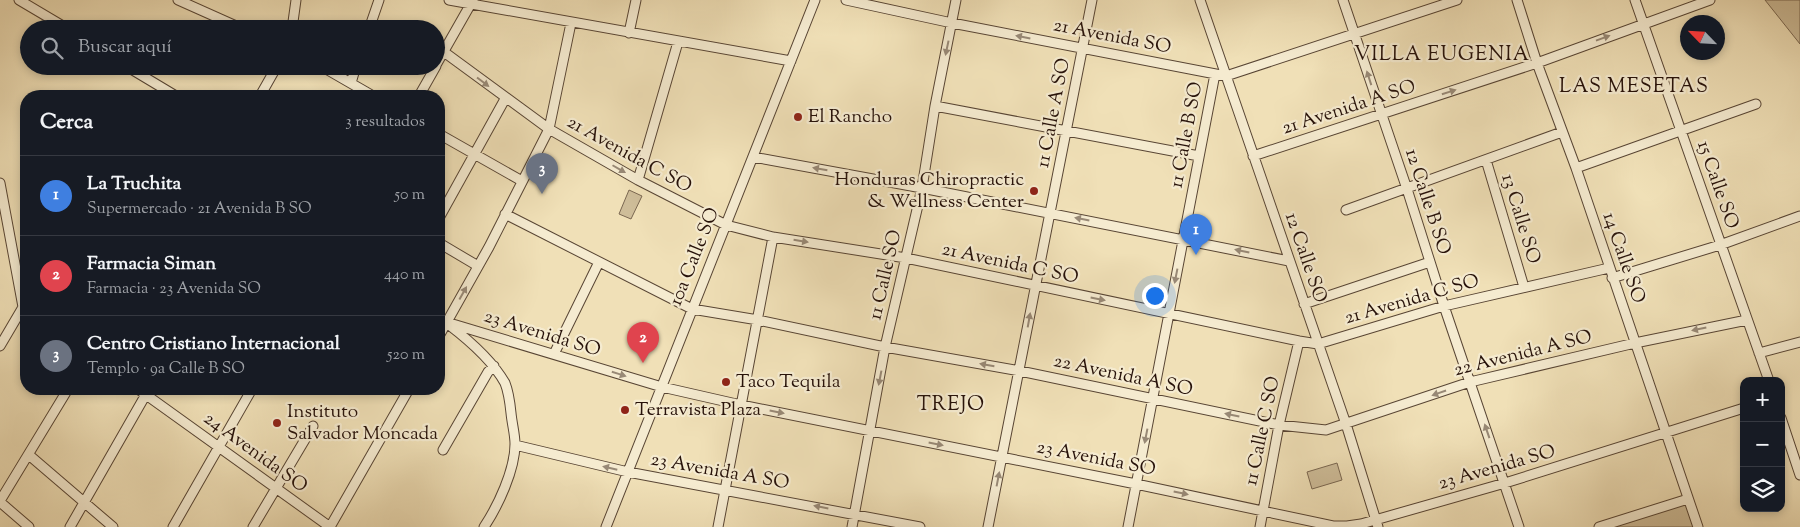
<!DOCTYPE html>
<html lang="es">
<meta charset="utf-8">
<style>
:root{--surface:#171b24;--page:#20242c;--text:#f1f3f6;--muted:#9ea1a6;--line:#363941;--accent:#b45309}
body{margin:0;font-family:"Sorts Mill Goudy",serif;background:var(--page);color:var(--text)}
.controls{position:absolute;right:15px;bottom:15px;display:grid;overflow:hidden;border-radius:10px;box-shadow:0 2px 8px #0003}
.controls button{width:45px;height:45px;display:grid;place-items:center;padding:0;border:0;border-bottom:1px solid var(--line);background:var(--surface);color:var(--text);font:25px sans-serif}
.compass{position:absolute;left:1680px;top:15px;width:45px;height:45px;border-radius:50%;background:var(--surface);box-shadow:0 2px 8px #0003;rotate:295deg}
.you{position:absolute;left:1154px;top:295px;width:18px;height:18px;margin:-12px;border:4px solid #fff;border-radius:50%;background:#1a73e8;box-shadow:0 0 0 8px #1a73e833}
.badge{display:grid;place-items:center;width:32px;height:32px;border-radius:50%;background:var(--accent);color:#fff;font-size:16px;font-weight:700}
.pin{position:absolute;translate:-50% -41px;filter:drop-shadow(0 1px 2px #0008)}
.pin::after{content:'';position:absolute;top:26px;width:18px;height:15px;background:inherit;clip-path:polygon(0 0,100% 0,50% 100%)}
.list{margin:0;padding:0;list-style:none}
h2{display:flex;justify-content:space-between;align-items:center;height:65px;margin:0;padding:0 20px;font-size:21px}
h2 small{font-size:16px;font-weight:400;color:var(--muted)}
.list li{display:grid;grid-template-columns:32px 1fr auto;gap:15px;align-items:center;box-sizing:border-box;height:80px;padding:0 20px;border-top:1px solid var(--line)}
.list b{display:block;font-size:19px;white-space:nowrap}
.list p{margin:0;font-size:16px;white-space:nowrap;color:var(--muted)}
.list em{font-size:16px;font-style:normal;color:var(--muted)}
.icon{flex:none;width:28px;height:28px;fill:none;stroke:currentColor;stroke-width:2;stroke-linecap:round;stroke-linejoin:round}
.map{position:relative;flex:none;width:1800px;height:527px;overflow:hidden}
.search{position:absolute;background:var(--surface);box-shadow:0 2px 8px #0003;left:20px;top:20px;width:425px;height:55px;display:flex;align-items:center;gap:12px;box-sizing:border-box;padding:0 18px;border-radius:28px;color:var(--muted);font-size:19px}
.panel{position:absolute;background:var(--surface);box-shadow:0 2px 8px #0003;left:20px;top:90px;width:425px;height:305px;border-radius:20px}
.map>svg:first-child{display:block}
</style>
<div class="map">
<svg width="1800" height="527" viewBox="0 0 1800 527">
<rect width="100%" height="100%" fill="#f0e0b7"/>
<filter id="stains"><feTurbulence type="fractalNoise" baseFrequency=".004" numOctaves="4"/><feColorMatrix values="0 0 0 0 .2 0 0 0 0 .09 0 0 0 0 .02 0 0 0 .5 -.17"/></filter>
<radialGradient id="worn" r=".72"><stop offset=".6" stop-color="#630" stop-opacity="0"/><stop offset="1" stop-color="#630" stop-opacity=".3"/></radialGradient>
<path fill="#cebd99" stroke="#7a6751" d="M1765 0H1800V44Z
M629 190 642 196 631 219 619 214Z
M1337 463 1342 480 1312 489 1307 472Z
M1686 501 1694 527H1607Z"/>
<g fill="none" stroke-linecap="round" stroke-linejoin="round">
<defs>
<path id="minor" d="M19 0 68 29
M178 0 243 29
M449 0 791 61
M846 0 952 23 1226 76 1457 0
M1200 0 1346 424 1378 527
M1343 0 1407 189 1444 306 1519 527
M1517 0 1537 63 1576 168 1698 527
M1635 0 1769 381
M292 29 296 0
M369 29 379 0
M629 33 636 0
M444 52 549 129 638 180 726 225 773 237 906 258 1299 341 1318 344 1444 306 1609 268
M436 65 473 0
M126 66 176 96
M321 66 373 96
M351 83 356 66
M260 96 277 66
M419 96 436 66
M935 106 1199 156
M439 134 522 181
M1253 156 1537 63 1710 0
M753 157 922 188 1289 261
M1486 160 1524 287
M1576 168 1756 104
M638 180 678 42
M0 183 23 307 0 346
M1346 210 1562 132
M505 214 692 309 758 320 885 347 1020 371 1279 425 1326 430 1470 382 1635 343 1747 320
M439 218 505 99
M439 243 478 266
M1612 278 1720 245 1800 216
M1304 304 1430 262
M439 318 446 322 662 387 741 405 1136 484 1333 526H1347L1361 524 1505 483 1744 408
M449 325C470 341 492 360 505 383 509 393 510 403 511 413 512 424 515 434 515 444 515 470 498 506 484 527
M439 336 489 247 549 129 571 23
M1759 353 1800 342
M554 354 599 262
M138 389 330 527
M1781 418 1800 475
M515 445 628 472 920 527
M443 450 488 372 494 366
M29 455 113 527
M0 501 68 389
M0 502 29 527
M70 527 149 389
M173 527 252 389
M253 527 313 426
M330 527 409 389
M606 527 815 0
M718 527 773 237
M852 527 885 347 922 188 935 106 956 0
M988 527 1092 0
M1128 527 1215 74
M1260 527 1279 425 1299 341
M1599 527 1688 499"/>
</defs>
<use href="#minor" stroke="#584534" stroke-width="11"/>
<use href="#minor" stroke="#f5ebd0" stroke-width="9"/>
</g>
<defs><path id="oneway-solid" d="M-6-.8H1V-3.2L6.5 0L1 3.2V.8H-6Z" transform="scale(1.25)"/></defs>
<g fill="#988976">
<use href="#oneway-solid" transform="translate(1023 37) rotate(-169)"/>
<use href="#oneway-solid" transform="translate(1603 38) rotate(-20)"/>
<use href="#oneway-solid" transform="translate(947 48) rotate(102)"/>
<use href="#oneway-solid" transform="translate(1369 78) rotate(-108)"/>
<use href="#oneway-solid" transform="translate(483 82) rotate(37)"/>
<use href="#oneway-solid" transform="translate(1449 92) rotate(-18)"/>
<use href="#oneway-solid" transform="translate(619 169) rotate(30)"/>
<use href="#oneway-solid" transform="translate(820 169) rotate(-170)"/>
<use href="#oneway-solid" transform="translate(1082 219) rotate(-169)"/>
<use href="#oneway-solid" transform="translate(801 241) rotate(9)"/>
<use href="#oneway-solid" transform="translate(1242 251) rotate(-168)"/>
<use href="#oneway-solid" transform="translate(1176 276) rotate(101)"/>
<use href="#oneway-solid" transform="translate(463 293) rotate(-61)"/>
<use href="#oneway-solid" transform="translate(1098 299) rotate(11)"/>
<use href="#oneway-solid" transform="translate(1029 320) rotate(-80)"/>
<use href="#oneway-solid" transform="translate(1699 329) rotate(168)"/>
<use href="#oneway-solid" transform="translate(987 365) rotate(-170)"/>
<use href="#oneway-solid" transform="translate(619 374) rotate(17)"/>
<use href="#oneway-solid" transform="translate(880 378) rotate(101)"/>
<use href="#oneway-solid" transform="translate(1439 393) rotate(161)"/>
<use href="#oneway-solid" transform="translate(777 412) rotate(11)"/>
<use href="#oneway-solid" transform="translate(1232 415) rotate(-168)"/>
<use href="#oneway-solid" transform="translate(1487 431) rotate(-109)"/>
<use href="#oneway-solid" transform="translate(1146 436) rotate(101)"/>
<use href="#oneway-solid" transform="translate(936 444) rotate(11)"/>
<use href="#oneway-solid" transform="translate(610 468) rotate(-167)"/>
<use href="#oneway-solid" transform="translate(998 479) rotate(-79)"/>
<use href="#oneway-solid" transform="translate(1181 493) rotate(12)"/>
<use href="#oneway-solid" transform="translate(821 507) rotate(-169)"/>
</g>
<g fill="#8f2418" stroke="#f5ebd0" stroke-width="2">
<circle cx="798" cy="117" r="5"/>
<circle cx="1034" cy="191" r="5"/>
<circle cx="726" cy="382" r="5"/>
<circle cx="625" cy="410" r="5"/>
<circle cx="277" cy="423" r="5"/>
</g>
<g text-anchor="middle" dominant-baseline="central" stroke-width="4.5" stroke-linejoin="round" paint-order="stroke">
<g font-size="19" fill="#261109" stroke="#f5ebd0">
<text transform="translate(1112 37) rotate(11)">21 Avenida SO</text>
<text transform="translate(1349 108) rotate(-18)">21 Avenida A SO</text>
<text transform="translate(1054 113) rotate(-79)">11 Calle A SO</text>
<text transform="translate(1187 135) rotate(-79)">11 Calle B SO</text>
<text transform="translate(629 155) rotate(29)">21 Avenida C SO</text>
<text transform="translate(1717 185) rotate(71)">15 Calle SO</text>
<text transform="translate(1427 202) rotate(72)">12 Calle B SO</text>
<text transform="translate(1520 219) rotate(73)">13 Calle SO</text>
<text transform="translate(695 257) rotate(-68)">10a Calle SO</text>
<text transform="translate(1305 258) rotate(71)">12 Calle SO</text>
<text transform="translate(1623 258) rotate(71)">14 Calle SO</text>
<text transform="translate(1010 264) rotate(12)">21 Avenida C SO</text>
<text transform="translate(886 275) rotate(-77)">11 Calle SO</text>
<text transform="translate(1412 300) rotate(-16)">21 Avenida C SO</text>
<text transform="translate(542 334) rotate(17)">23 Avenida SO</text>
<text transform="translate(1523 354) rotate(-14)">22 Avenida A SO</text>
<text transform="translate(1123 376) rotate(12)">22 Avenida A SO</text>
<text transform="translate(1263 431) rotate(-78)">11 Calle C SO</text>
<text transform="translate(255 453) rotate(36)">24 Avenida SO</text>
<text transform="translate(1096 459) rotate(11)">23 Avenida SO</text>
<text transform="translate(1497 468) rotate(-16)">23 Avenida SO</text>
<text transform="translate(720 472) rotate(10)">23 Avenida A SO</text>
</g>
<g font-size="19" fill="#261109" stroke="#f5ebd0" text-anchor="start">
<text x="808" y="117">El Rancho</text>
<text x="1024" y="180" text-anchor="end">Honduras Chiropractic<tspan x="1024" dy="22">&amp; Wellness Center</tspan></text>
<text x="736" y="382">Taco Tequila</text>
<text x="635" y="410">Terravista Plaza</text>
<text x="287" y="412">Instituto<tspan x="287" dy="22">Salvador Moncada</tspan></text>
</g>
<g font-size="20" letter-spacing="1" fill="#261109" stroke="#f5ebd0">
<text x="1442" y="55">VILLA EUGENIA</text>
<text x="1634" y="87">LAS MESETAS</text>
<text x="951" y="405">TREJO</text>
</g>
</g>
<rect width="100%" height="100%" filter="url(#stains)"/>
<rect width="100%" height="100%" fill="url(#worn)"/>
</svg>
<div class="controls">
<button>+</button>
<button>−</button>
<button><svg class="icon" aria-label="layers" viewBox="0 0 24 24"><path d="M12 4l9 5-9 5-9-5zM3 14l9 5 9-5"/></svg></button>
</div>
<svg class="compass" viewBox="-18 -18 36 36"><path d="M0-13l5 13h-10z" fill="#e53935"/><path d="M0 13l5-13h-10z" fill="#9ea1a6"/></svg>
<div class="you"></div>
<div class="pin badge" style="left:1196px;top:255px;background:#3f7fe0">1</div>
<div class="pin badge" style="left:643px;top:363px;background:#e0444e">2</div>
<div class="pin badge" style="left:542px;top:194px;background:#6b7280">3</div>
<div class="search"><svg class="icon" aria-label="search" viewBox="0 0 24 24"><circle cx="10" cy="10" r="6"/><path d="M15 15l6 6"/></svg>Buscar aquí</div>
<section class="panel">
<h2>Cerca<small>3 resultados</small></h2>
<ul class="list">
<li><span class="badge" style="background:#3f7fe0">1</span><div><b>La Truchita</b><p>Supermercado · 21 Avenida B SO</p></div><em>50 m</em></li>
<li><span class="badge" style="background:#e0444e">2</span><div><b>Farmacia Siman</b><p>Farmacia · 23 Avenida SO</p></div><em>440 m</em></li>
<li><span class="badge" style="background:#6b7280">3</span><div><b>Centro Cristiano Internacional</b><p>Templo · 9a Calle B SO</p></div><em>520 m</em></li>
</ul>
</section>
</div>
